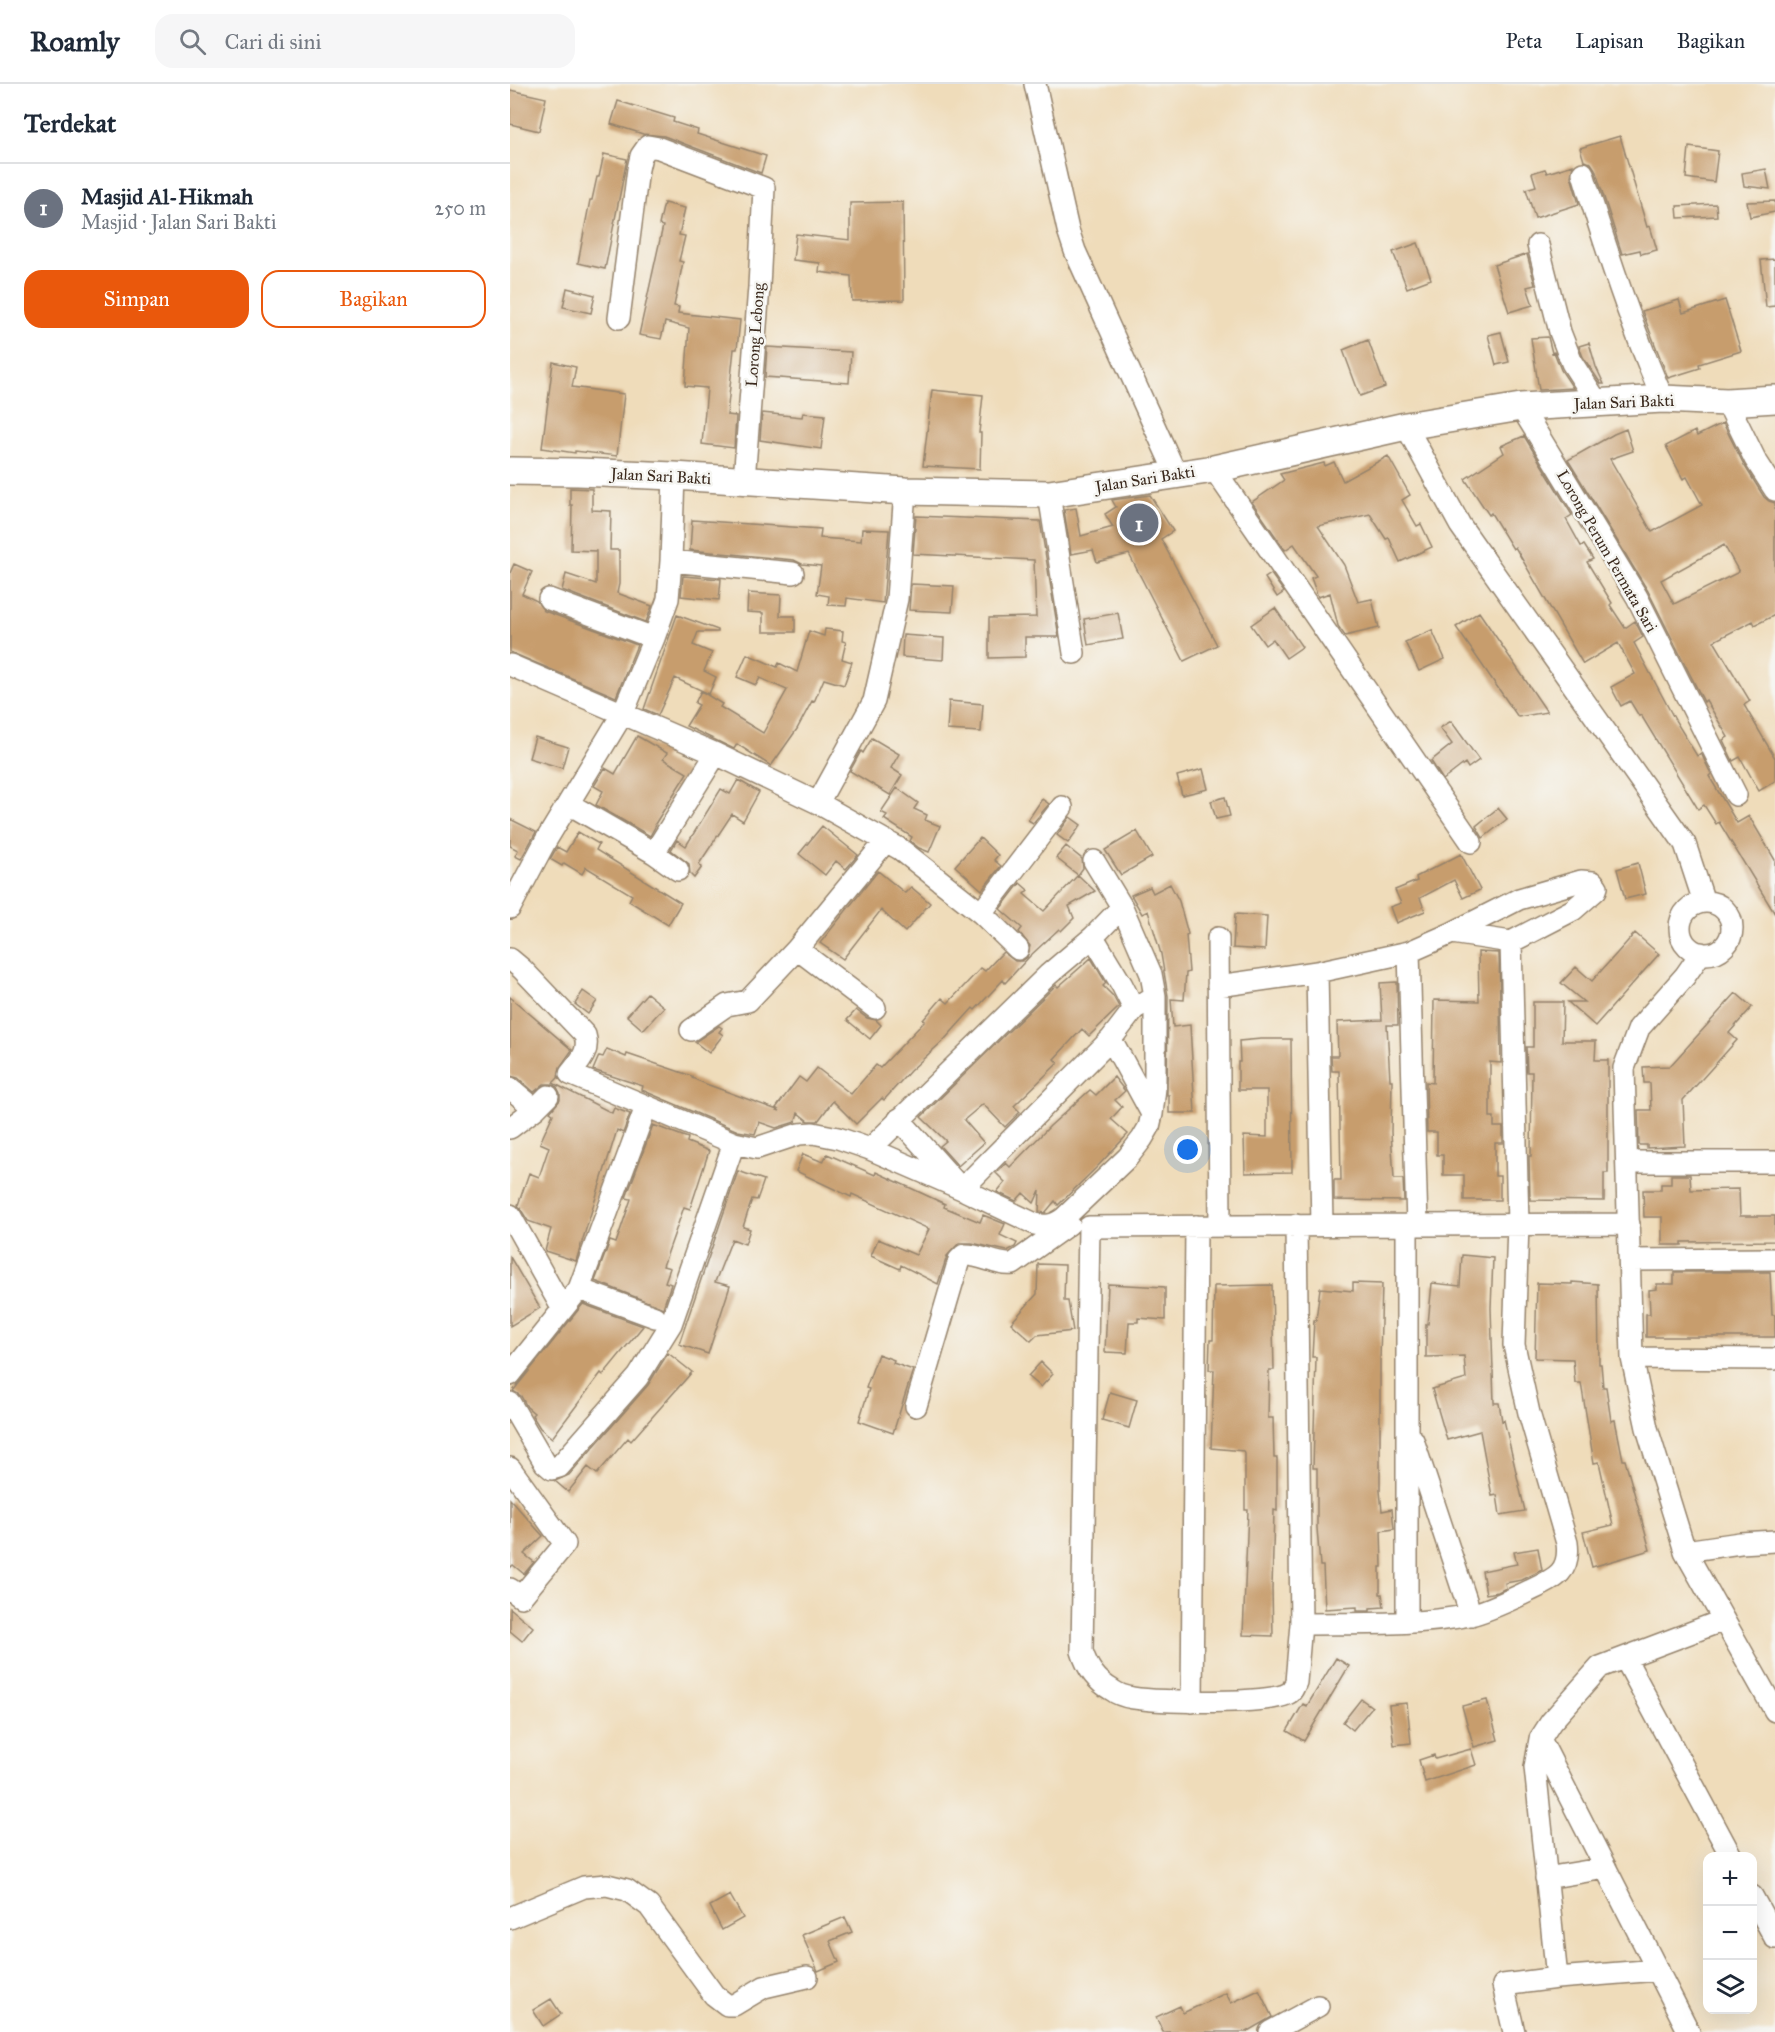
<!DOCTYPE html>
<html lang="id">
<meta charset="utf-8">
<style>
:root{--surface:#fff;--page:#f6f6f7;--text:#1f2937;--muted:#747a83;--line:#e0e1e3;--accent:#ea580c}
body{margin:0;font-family:"IM FELL Great Primer",serif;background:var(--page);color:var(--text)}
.controls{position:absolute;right:18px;bottom:18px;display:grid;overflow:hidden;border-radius:12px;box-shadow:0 6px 24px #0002}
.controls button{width:54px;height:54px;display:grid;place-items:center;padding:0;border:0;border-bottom:2px solid var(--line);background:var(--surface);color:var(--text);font:30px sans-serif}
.you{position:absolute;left:678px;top:1066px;width:21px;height:21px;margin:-15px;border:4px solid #fff;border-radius:50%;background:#1a73e8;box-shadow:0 0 0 9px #1a73e833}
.badge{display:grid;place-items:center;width:39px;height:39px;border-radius:50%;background:var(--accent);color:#fff;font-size:20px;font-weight:700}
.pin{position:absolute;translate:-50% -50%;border:3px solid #fff;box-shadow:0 2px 6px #0006}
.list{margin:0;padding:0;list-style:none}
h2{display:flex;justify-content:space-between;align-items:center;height:78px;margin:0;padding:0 24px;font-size:26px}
h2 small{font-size:20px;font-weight:400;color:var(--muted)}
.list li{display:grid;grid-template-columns:39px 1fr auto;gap:18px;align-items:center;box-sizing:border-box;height:90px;padding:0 24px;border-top:2px solid var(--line)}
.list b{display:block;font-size:22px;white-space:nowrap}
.list p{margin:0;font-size:20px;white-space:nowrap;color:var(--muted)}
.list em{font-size:20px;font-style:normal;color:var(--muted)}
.actions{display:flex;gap:12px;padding:18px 24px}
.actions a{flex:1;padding:14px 0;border:2px solid var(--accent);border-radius:18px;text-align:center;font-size:21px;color:var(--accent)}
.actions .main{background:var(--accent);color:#fff}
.icon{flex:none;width:33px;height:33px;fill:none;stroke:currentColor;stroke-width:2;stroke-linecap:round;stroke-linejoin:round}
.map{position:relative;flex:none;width:1265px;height:1948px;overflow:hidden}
header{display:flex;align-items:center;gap:36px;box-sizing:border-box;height:84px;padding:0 30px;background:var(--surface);border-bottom:2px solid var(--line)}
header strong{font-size:28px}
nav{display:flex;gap:33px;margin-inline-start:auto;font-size:21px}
.search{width:420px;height:54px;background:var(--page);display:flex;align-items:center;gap:15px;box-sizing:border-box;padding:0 21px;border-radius:18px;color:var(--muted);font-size:22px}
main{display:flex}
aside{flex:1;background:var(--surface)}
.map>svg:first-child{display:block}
</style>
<header>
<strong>Roamly</strong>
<div class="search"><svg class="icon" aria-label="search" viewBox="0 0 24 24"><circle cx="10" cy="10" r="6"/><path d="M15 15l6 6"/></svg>Cari di sini</div>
<nav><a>Peta</a><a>Lapisan</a><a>Bagikan</a></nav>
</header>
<main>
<aside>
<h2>Terdekat<small></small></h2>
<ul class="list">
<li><span class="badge" style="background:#6b7280">1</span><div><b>Masjid Al-Hikmah</b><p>Masjid · Jalan Sari Bakti</p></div><em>250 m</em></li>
</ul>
<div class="actions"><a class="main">Simpan</a><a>Bagikan</a></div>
</aside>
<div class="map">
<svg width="1265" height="1948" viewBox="0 0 1265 1948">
<rect width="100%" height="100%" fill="#f6f6f2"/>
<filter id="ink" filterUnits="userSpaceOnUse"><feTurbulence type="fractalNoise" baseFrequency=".0167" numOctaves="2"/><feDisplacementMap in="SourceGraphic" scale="12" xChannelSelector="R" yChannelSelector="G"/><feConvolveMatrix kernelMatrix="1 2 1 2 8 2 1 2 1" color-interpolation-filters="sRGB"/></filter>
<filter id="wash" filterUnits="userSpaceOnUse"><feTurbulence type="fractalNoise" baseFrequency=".008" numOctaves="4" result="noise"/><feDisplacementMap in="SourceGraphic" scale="24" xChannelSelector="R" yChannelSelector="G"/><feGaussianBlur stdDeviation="1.35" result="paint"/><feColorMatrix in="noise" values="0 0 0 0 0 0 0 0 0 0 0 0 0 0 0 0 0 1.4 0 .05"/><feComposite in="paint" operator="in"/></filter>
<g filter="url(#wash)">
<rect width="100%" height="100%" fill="#efdcba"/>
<g id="blocks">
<path fill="#c79d6d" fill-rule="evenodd" d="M0 6 36 14 29 47 0 40Z
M108 17 164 34 163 38 188 46 187 50 256 72 251 89 154 52 133 50 101 40Z
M1110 52 1137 143 1140 142 1147 166 1131 170 1130 166 1112 170 1085 85 1081 79 1074 77 1070 64Z
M1179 63 1208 67 1204 98 1176 94Z
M94 70 117 75 95 185 68 179 80 116H82L87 93H89Z
M1063 81 1061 92 1069 120 1025 134 1016 105 1026 102 1022 89 1035 85 1037 89Z
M1256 85 1260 105 1234 102 1232 89Z
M1265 117V128L1240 133 1237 118Z
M393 118 394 216 342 217 341 192 309 188 310 179 283 176 286 150 340 156V119Z
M154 119 175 124 169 151 175 152 169 177 173 178 164 222 169 223 168 229 230 236 227 265H224L217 331 226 332 224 364 192 360 197 304 175 302 179 244 155 238 151 255 129 251 153 142 149 141Z
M1206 120 1207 132 1168 134 1167 122Z
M908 159 921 195 897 204 883 168Z
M1017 170 1025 201 1017 203 1023 221 999 228 984 181Z
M1265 175V222L1256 223 1251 176Z
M57 204 85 211 81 229 53 223Z
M1169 216 1173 229 1215 216 1231 267 1189 280 1190 284 1158 294 1132 227Z
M991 248 999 278 986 281 978 251Z
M1038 253 1042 269 1044 268 1051 286 1063 304 1029 306 1021 254Z
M858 256 875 303 850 312 833 266Z
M1079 259 1086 283 1094 300H1091L1073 273 1069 262Z
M257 263 341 268 339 299 255 293Z
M43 278 66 283 62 303 114 310 107 372 65 367V369L32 364Z
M422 306 473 311 469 349H471L470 385 413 382Z
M252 329 292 333 293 329 315 331 311 365 250 356Z
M1213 339 1234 381 1254 413 1259 417 1265 419V531L1245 541 1243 537 1204 557 1240 617 1234 621 1265 674V697L1249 707 1230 673 1223 677 1213 656 1218 653 1196 616 1194 618 1138 507 1058 376 1104 350 1116 345 1123 367 1100 375 1142 448 1192 421 1177 393 1173 395 1156 362 1185 347 1187 352ZM1214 461 1229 488 1164 520 1151 496Z
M1014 352 1062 431 1056 435 1071 462 1074 461 1083 475 1077 478 1102 519 1100 521 1115 544 1125 537 1133 553 1124 559 1165 636 1187 672 1191 669 1201 690 1199 692 1227 739 1239 732 1265 776V830L1209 738 1206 740 1194 721 1188 725 1131 631 1129 632 1120 617 1111 622 1101 603 1125 590 1108 559 1073 580 1005 463 1003 465 981 429 979 431 955 395 994 369 991 362Z
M878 372 900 411 892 416 907 442 911 440 922 463 890 478 879 454 876 455 860 430 808 442 834 481 848 518 862 515 869 544 835 552 828 542 820 509 808 513 801 494 806 492 784 460 775 466 742 418 774 396 770 390 814 379 815 382 824 378 833 397Z
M60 404 82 405V426L101 427 100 466H109V500L107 509 142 522 136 538 52 506 56 490 86 500V467L61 466 62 421H60Z
M640 411 663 447 651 455 707 561 674 577 619 470 587 478 583 466 561 470 554 426 566 424 571 452 603 443 595 430 606 423 602 416Z
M406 432 530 437 549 553H515V573L479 574V534L526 533 524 476 403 470Z
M182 436 311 445 310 454 351 457 352 445 379 446 373 519 337 514 336 522 318 521 319 512 307 510 311 482 292 480 284 476 180 466Z
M4 480 22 488 12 510 27 517 34 527 127 561 106 613 0 568V489Z
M761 490 774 508 767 513 755 494Z
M173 492 211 495 209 516 171 512Z
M401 500 444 502 442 528 399 526Z
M238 509 271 511 270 532H285V548H253V529L237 528Z
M765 524 792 563 776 574 763 555 755 561 741 541Z
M969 528 1037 628 1008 633 946 543Z
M608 529 613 555 578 561 574 535Z
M167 531 208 546V548H188L183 561 202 569 194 587 206 593 199 610 165 594 148 631 134 625Z
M315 545 333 547 332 557 336 558 332 575 342 578 334 601 314 595 304 618 302 617 287 645 261 682 227 660 224 665 176 642 189 621 185 619 191 607 212 620 210 623 253 649 277 606 250 594 246 601 227 593 237 570 267 583 269 579 287 588 299 547 314 552Z
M922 546 935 575 909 587 895 558Z
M393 551 434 554 433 576 392 573Z
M439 617 473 620 471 648 437 646Z
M941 637 969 676 958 684 955 679 933 696 921 677 942 660 930 644Z
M127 652 157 669 153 675 177 689 145 740 146 741 140 752 86 721 93 707 84 702 95 684 105 690Z
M25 653 58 663 52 684 19 674Z
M362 654 389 670 381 684 392 691 380 711 340 687 351 667 353 669Z
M693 685 698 705 672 711 667 692Z
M228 696 249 708 233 737 222 730 189 780 192 783 184 794 180 790 179 780 161 766 167 756 176 762 211 705 220 710Z
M387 704 408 719 404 725 417 731 415 736 430 742 419 768 409 764 400 757 402 753 374 735 377 731 371 728Z
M715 713 720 732 706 735 701 717Z
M532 715 539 720 523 739 518 736Z
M988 724 997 735 973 754 966 742Z
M560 733 571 741 558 759 547 751Z
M0 735 26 748 11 775 5 772 8 766 0 762Z
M312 742 348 771 336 785 326 777 315 791 289 770Z
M627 747 642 773 611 791 595 766Z
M68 748 89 760 86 766 171 819 158 841 119 817 122 811 76 783 72 790 54 779 52 782 40 775 47 763 56 768Z
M470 754 488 771 484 776 491 782 472 806 445 782Z
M556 762 572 775 573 784 568 791 546 774Z
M951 770 970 806 953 814 944 796 910 814 915 827 886 839 880 823 891 819 885 806 907 797 906 793Z
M1128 779 1136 810 1115 815 1107 785Z
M368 787 395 809 401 803 420 819 395 848 371 826 333 875 310 859Z
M568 791 585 807 559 822 564 834 551 847 549 845 520 872 495 899 493 896 465 926 463 924 435 955 400 987 374 1016 372 1014 346 1040 323 1017 308 1037H298L288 1029 285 1038 266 1044 249 1038 245 1050 228 1047 132 1006 133 1002 83 986 89 972 93 973 97 965 116 973 117 970 182 992V994L196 1000 270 1027 266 1024 289 993 296 998 307 984 341 1010 366 981 370 984 415 937 413 936 432 914 438 919 471 884 475 887 493 868 505 877H512L517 873 520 862 509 848 512 844 490 825 510 799 518 806 514 810 534 827Z
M660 800 669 817 678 850 676 851 679 888 676 889 674 916 661 915 663 943 680 941 685 1029H659V1011H657L658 912 651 870 638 827 632 830 621 811 640 803 643 809Z
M725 830 757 832 755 866 723 864Z
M1125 849 1149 870 1085 942 1058 918H1074L1051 899 1066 883 1082 897Z
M968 868 989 869 991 979 980 978V1033H984V1043H993V1059H985V1092H990V1116H954V1091H933V1071H927V1048H917L916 998 923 999 924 916 969 917Z
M581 874 596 899 593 902 603 912 609 923 579 952 572 945 544 975 548 979 504 1022 510 1028 495 1043 473 1020 454 1036 474 1059 448 1082 430 1062 436 1057 411 1033 546 901 548 903Z
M887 898 888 941H877L880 996H882L881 1048 884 1095H893L894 1117 824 1116V1096H831L829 987H822L821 972H828L827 938 872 936 870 899Z
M73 907 87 917 78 930 65 920Z
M137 909 154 923 133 946 117 932Z
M1226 909 1242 923 1219 949 1227 956 1173 1016 1175 1062 1137 1064V1061H1129L1128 1026H1141L1140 999H1134L1133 983 1160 982Z
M0 913 62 966 50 983 48 994 43 999 102 1029 104 1024 120 1030 113 1049 107 1046 66 1177 35 1167 41 1145 18 1137 8 1121 19 1089 29 1093 39 1063 30 1059 43 1030 40 1028 50 1016V1009L47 1003 41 1000H34L24 1008 8 994 0 992Z
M1023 918H1053L1052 957H1086L1085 976H1098V1089H1094V1117L1020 1116 1019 1072H1021L1022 988H1017L1016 963H1023Z
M346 926 357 934 366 936 371 941 360 955 337 936Z
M209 942 212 944 209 948 213 951 199 969 185 958Z
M751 955H781L782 1088 735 1089 734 1052 757 1053V1006H728V978H730L729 957Z
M604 993 615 1007 605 1016 612 1023 601 1035 618 1050 586 1084 548 1121 545 1117 535 1129 529 1128 530 1106 524 1119 513 1109 506 1117 487 1108 495 1098 486 1089 496 1079 500 1083 540 1042 580 1006 586 1011Z
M143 1041 178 1054 177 1058 199 1067 180 1125 174 1123 153 1182 160 1184 155 1198 161 1200 153 1224 85 1197 100 1157 106 1159 121 1115 116 1114Z
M293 1070 313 1078 317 1070 365 1091 366 1088 435 1120 434 1123 470 1138 473 1131 495 1140 490 1151 507 1159 505 1163 497 1167 462 1159H449L437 1172 428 1200 391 1181 390 1185 361 1172 368 1155 406 1171 419 1145 342 1110 341 1113 286 1087Z
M228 1087 254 1096 247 1116 242 1115 233 1143 240 1145 235 1160 222 1155 205 1198 220 1202 198 1270 169 1260Z
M1161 1091H1180L1181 1106 1229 1105 1230 1132H1265V1157L1172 1158V1161H1152V1133H1134L1133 1106H1151V1100H1161Z
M952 1171 983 1174 981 1224 984 1319H989L992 1337 994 1336 1015 1427 990 1431 987 1411 982 1412 970 1347 937 1356 922 1305 956 1295 954 1272 916 1273V1240H918L922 1199 950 1202Z
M0 1173 30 1224 0 1242Z
M528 1180 555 1181 554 1217H558L563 1247 527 1251 521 1257 501 1239 527 1210Z
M1164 1188H1260L1262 1231H1265V1253H1136V1230H1140L1139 1206 1147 1205V1200H1164Z
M1062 1198 1088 1200 1089 1280H1091L1093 1303H1096L1101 1337 1105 1336 1113 1376H1115L1140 1466 1082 1483 1073 1448 1103 1441 1089 1378 1084 1379 1071 1299H1065L1063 1275 1025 1274 1027 1199 1062 1200Z
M843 1199 872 1200 870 1276V1407L872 1427 882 1425 884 1445 871 1447 872 1483H870V1510H872L874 1523 860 1524V1527H847V1523L815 1525 813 1482H810L807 1444V1384H803L806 1273H802L804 1236H806L810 1204 843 1207Z
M598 1200 655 1203V1236L628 1234V1238H619L617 1269 595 1268Z
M762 1201 764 1286H759L758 1334H763L764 1374H767V1427L764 1426 762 1505 763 1552 733 1551 738 1426H735V1370L734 1367 701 1364 704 1286H699L700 1256H703L704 1202Z
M73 1220 133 1242 93 1291 91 1289 42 1354 30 1344 22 1331 24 1329 17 1323 11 1312 3 1307Z
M158 1269 182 1288 121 1357 118 1354 87 1390 78 1383 58 1408 45 1397 59 1391 138 1301Z
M368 1270 384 1276 383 1279 403 1286 383 1349 349 1337 359 1305 356 1304Z
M531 1278 543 1290 531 1303 518 1292Z
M600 1308 627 1316 619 1344 592 1336Z
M0 1415 33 1452 14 1470 24 1478 14 1490 3 1481 0 1484Z
M1028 1464 1032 1486 1012 1496 995 1499 996 1504 988 1508 976 1510 972 1487 1007 1480 1004 1468Z
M0 1524 23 1543 12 1557 0 1547Z
M826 1574 839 1582 794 1657 777 1647 793 1620 797 1622Z
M851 1615 862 1623 843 1646 833 1638Z
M977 1616 988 1656 964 1663 952 1622Z
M897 1619 901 1659 884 1661 879 1621Z
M961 1665 966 1681 915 1698 909 1676 924 1671 925 1675Z
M220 1811 233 1834 212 1846 200 1822Z
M335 1833 342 1848 320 1857 329 1878 308 1887 292 1851Z
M749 1906 762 1933 736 1948H653L646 1933 670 1922 673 1929 716 1909 721 1919Z
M41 1915 51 1930 33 1942 23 1926Z"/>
</g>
</g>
<g filter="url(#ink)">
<use href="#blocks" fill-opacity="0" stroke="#95836c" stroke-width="1.5"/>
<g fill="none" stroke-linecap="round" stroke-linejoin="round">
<defs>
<path id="minor" d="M525 0 558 146 565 167 666 390
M1073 89C1096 166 1121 242 1153 315
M1028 161 1050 248 1062 279 1087 318
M109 234 128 85 131 72 138 62 149 64 254 104 249 203 234 396
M1217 318 1245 375 1265 406
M1011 323 1127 513 1226 711
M896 342 950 441 1175 760 1194 818
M704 385 961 758
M539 410 564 569
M161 477 283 489
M39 515 144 554
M0 581 206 670 308 719 390 765 471 829 508 865
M308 719 364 617 387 515 395 407
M59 720 144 769 168 786
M144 769 206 670
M1170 844a26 26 0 1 1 52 0a26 26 0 1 1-52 0Z
M0 824 35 758 113 629 144 554 158 515 161 477 164 392
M471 829 552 723
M583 853 612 901 624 925
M708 854 710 1142
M287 865 365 924
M899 868 907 1141
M1191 869 1175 892 1129 944 1114 984 1122 1274 1137 1344 1175 1467 1265 1627
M0 875 12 885 75 951C80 968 70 977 60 990L224 1059 247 1064 289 1050 303 1049 328 1054 360 1065 452 1105 525 1140C537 1143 544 1141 554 1134L618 1073 632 1055 639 1043 642 1030 645 1004V912L641 890 612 823 584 777
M807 888 812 1141
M708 902 807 888 899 868 942 849 1009 815 1071 797 1083 798 1087 803 1086 806 1063 826 1001 858 942 849
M181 946 217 921 238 917 287 865 376 757
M601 955 642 1030
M0 1004 25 1025
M389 1035 447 1100
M0 1044 25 1025 38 1012
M360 1065 538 891 583 853 612 823
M1117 1078H1265
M452 1105 601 955 624 925 645 912
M0 1131 52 1224
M786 1141 791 1540 786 1598C784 1602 783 1607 779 1609 761 1621 647 1618 623 1614 617 1613 607 1610 602 1606 586 1597 577 1584 572 1567L579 1143C685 1142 791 1141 897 1141H907L1119 1140
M897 1141V1538
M1120 1176 1265 1175
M69 1205 145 1233
M1122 1274 1265 1275
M0 1291 69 1205 136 1023
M0 1319 35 1379 42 1385 49 1383 128 1293 161 1240 224 1059
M406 1322 449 1176 454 1171C471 1170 486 1182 503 1180L559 1140
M903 1356 961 1531
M0 1384 55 1460 11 1513 0 1505
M1175 1467 1230 1459 1265 1457
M791 1540C847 1539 905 1542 960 1531 978 1527 1002 1515 1019 1507 1044 1495 1061 1489 1057 1459L1019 1329 1004 1261 1008 1140 1001 858
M1115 1574 1221 1772
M682 1618 686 1142
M1030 1655 1179 1948
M1036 1794 1096 1784
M1242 1812 1265 1854
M0 1834 74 1803 97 1801 117 1806 139 1822 204 1911 217 1921H224L254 1903 297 1893
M1047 1894 1148 1886
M760 1948 808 1922
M1004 1948 993 1901 1047 1894 1025 1683 1030 1655 1041 1638 1090 1583 1214 1536"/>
<path id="major" d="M0 387 68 388 164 392 395 407 539 410 704 385 896 342 1011 323 1153 315 1217 318 1265 315"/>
</defs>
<use href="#minor" stroke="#95836c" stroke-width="24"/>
<use href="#major" stroke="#95836c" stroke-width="30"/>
<use href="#minor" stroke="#fff" stroke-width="21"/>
<use href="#major" stroke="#fff" stroke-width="27"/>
</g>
</g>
<g text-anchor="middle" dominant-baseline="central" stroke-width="5" stroke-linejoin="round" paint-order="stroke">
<g font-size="16" fill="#3b2a1e" stroke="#f6f6f2">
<text transform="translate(245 251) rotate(-86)">Lorong Lebong</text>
<text transform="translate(1114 318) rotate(-2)">Jalan Sari Bakti</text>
<text transform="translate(151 392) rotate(3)">Jalan Sari Bakti</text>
<text transform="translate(635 395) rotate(-9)">Jalan Sari Bakti</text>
<text transform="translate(1097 467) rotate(60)">Lorong Perum Permata Sari</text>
</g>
</g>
</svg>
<div class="controls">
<button>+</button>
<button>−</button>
<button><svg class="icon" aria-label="layers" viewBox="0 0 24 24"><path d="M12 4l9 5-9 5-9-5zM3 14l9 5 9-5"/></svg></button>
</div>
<div class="you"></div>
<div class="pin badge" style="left:629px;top:439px;background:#6b7280">1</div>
</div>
</main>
